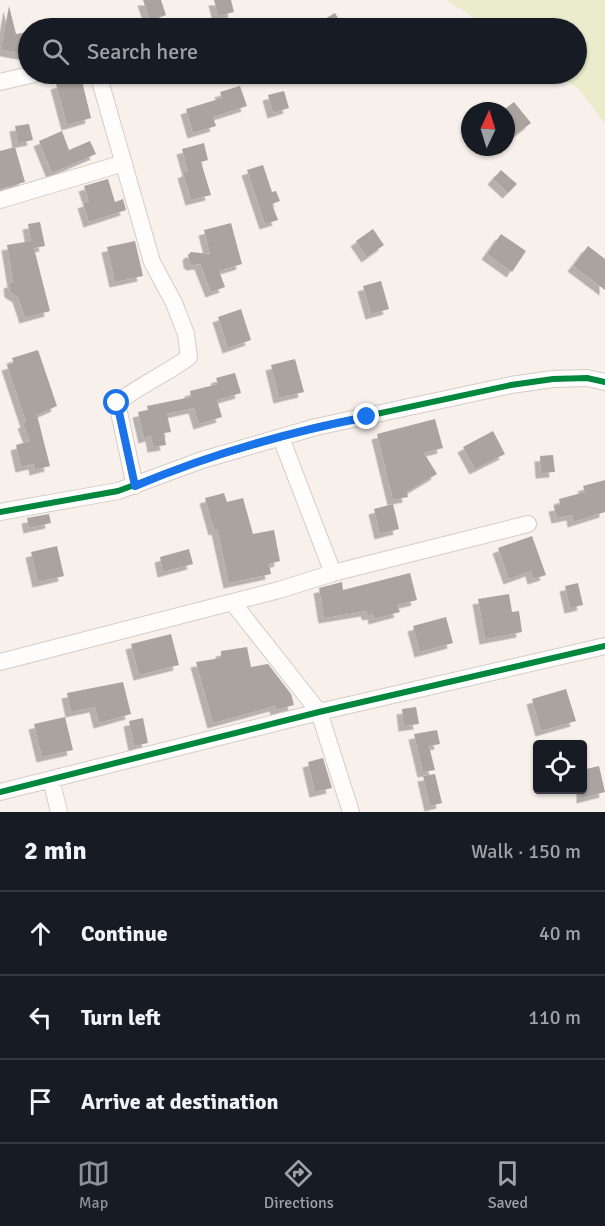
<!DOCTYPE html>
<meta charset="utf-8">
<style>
:root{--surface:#171b24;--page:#20242c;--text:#f1f3f6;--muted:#9ea1a6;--line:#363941;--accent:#8c9099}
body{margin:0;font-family:Signika,sans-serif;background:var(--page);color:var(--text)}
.controls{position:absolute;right:18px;bottom:18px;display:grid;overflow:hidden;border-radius:6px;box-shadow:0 2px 4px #0004}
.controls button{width:54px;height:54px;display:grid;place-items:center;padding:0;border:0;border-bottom:2px solid var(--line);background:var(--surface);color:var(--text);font:30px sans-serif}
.compass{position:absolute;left:461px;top:102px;width:54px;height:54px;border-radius:50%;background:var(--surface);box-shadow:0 2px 4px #0004;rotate:4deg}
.stop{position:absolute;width:18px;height:18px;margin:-14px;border:4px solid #1a73e8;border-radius:50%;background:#fff}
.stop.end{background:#1a73e8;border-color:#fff;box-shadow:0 2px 6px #0008}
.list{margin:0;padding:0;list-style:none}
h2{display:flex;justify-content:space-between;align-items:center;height:78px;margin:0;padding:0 24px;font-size:26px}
h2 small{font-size:20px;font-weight:400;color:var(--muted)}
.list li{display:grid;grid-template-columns:39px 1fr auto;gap:18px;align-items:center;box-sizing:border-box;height:84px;padding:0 24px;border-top:2px solid var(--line)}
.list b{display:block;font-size:22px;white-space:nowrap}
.list em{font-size:20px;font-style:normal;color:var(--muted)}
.icon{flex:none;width:33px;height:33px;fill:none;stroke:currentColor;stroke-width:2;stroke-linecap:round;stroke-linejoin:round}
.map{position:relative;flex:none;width:605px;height:812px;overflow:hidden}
.search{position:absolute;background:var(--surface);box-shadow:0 2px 4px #0004;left:18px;right:18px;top:18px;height:66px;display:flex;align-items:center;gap:15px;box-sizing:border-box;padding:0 21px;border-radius:33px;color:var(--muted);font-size:22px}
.sheet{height:330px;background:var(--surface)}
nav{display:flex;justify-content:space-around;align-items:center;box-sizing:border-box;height:84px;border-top:2px solid var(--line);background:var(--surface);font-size:16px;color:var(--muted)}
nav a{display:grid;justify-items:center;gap:3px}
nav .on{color:var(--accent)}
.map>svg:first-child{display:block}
</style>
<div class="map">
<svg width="605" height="812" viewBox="0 0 605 812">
<defs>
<filter id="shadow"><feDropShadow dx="-5.5" dy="5.5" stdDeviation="0" flood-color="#0004"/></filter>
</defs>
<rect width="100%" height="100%" fill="#f8f0eb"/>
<path fill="#eaeccb" d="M447 0H605V124L579 89 555 74H576V28H489Z"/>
<path fill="#aaa39f" filter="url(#shadow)" d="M143 0H161L166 15 150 21Z
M214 0H231L234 12 218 16Z
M9 6 16 34 28 32V55L1 50Z
M335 13 344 28H328L323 20Z
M81 77 91 118 67 125 56 84Z
M240 86 247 106 213 117 216 126 193 133 186 109 222 98 220 92Z
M284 91 289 108 273 113 268 95Z
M514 102 531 123 515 135 506 124V108Z
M29 124 33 140 18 143 15 126Z
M62 131 69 150 90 141 96 154 52 173 39 141Z
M204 143 208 160 201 162 211 195 191 200 183 173 188 171 182 149Z
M15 147 25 182 0 189V151Z
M263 165 272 192 276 191 280 201 272 204 278 220 265 224 247 170Z
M501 170 517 184 508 193 493 179Z
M108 179 115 202 123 199 126 210 89 222 83 203 89 201 84 186Z
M40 222 45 246 34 248 50 311 25 318 18 297 10 292 9 283 13 282 7 245 31 241 28 224Z
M231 223 242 264 219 271 225 287 211 292 200 264 192 265 189 262 188 255 191 252 210 254 204 230Z
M373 229 384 245 367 257 356 241Z
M501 234 526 251 512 272 487 254Z
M135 241 143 276 115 282 107 247Z
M588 246 605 259V290L573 266Z
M381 281 389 309 371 314 363 286Z
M241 309 251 340 228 348 218 317Z
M38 350 57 406 37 415 50 466 35 470 34 464 21 467 16 445 30 441 23 423 26 422 7 365 14 363 12 358Z
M295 359 304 392 279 398 271 365Z
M235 373 241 393 217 400 222 417 199 424 194 408 167 414 171 432 164 433 166 445 153 447 151 436 144 438 138 412 148 410 147 406 191 397 190 391 218 384 216 378Z
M435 419 443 448 424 453 437 474 407 492 408 497 393 500 377 434Z
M493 431 505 454 475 469 463 447Z
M553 455 555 472 541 473 540 456Z
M605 480V512L573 522 572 515 557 518 554 506 560 505 559 499 585 492 583 486Z
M224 493 227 502 243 498 253 534 274 530 280 561 269 564 271 574 229 583 217 529 214 530 205 498Z
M393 504 399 529 380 534 374 509Z
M49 514 51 523 29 528 27 518Z
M532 536 546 575 533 579 531 571 509 579 498 548Z
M57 546 64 576 38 582 31 552Z
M189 549 193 564 163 572 160 557Z
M410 573 417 600 397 605 400 612 374 619 373 614 368 615 366 611 324 618 319 588 342 582 343 590Z
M578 583 583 605 570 608 565 586Z
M509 594 512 612 519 611 522 632 485 639 478 599Z
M446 617 453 643 420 652 413 626Z
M171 634 179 665 139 675 131 644Z
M247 647 251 667 268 664 291 694 294 705 276 710 275 706 213 723 196 662 221 658V651Z
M123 682 131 714 99 723 95 707 71 712 67 693Z
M566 689 576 721 541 731 532 699Z
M416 707 419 724 404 726 402 709Z
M65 717 73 750 42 757 34 724Z
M143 718 148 743 134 746 129 721Z
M437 730 440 744 429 746 435 770 423 772 414 734Z
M323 758 332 788 315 792 308 762Z
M599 766 605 792 582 798V770Z
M435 774 442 803 430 806 423 776Z"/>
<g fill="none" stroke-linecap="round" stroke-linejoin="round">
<defs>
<path id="minor" d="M98 74 152 262 174 303 186 334 189 357C166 374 140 385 117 403L135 486
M0 82 34 74
M0 200 124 163
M281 438 333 573 528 524
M0 512 118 491 202 460 316 427 511 385 553 379 587 378 605 382
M233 603 319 712 351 812
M0 662 279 590 333 573
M51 779 59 812
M0 792 319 712 605 646"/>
</defs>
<use href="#minor" stroke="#d4ccc7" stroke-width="18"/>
<use href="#minor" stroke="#fefdfc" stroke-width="16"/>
<defs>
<path id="cycleway" d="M0 512 118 491 202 460 316 427 511 385 553 379 587 378 605 382
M0 792 319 712 605 646"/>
</defs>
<use href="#cycleway" stroke="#fff" stroke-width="10"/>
<use href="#cycleway" stroke="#00873e" stroke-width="6"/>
</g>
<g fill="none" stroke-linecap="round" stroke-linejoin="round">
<path stroke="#1a73e8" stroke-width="8" d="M117 403 135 486C209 455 288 432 367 417"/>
</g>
</svg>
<div class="controls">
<button><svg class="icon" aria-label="locate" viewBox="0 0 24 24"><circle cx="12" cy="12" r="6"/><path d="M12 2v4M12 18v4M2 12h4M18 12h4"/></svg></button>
</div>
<svg class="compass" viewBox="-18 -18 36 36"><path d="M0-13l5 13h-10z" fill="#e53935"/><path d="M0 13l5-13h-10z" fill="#9ea1a6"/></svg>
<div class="stop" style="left:117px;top:403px"></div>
<div class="stop end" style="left:367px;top:417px"></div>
<div class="search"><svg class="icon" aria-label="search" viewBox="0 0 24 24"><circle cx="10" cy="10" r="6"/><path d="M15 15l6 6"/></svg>Search here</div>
</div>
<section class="sheet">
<h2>2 min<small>Walk · 150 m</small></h2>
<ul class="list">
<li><svg class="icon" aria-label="ahead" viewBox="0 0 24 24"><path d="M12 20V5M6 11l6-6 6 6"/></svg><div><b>Continue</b></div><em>40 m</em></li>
<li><svg class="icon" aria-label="left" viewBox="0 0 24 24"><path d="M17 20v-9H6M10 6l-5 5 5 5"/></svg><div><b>Turn left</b></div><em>110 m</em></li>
<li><svg class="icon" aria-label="arrive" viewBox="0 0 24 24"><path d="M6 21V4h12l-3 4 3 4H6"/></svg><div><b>Arrive at destination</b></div></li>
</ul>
</section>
<nav>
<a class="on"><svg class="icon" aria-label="map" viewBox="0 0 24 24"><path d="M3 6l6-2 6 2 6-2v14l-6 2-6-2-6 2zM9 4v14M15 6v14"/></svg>Map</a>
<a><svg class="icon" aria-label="directions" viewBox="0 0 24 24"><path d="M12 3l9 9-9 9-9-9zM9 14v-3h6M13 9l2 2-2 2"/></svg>Directions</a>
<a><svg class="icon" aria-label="saved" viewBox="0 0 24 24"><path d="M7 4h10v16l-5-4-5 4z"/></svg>Saved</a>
</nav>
